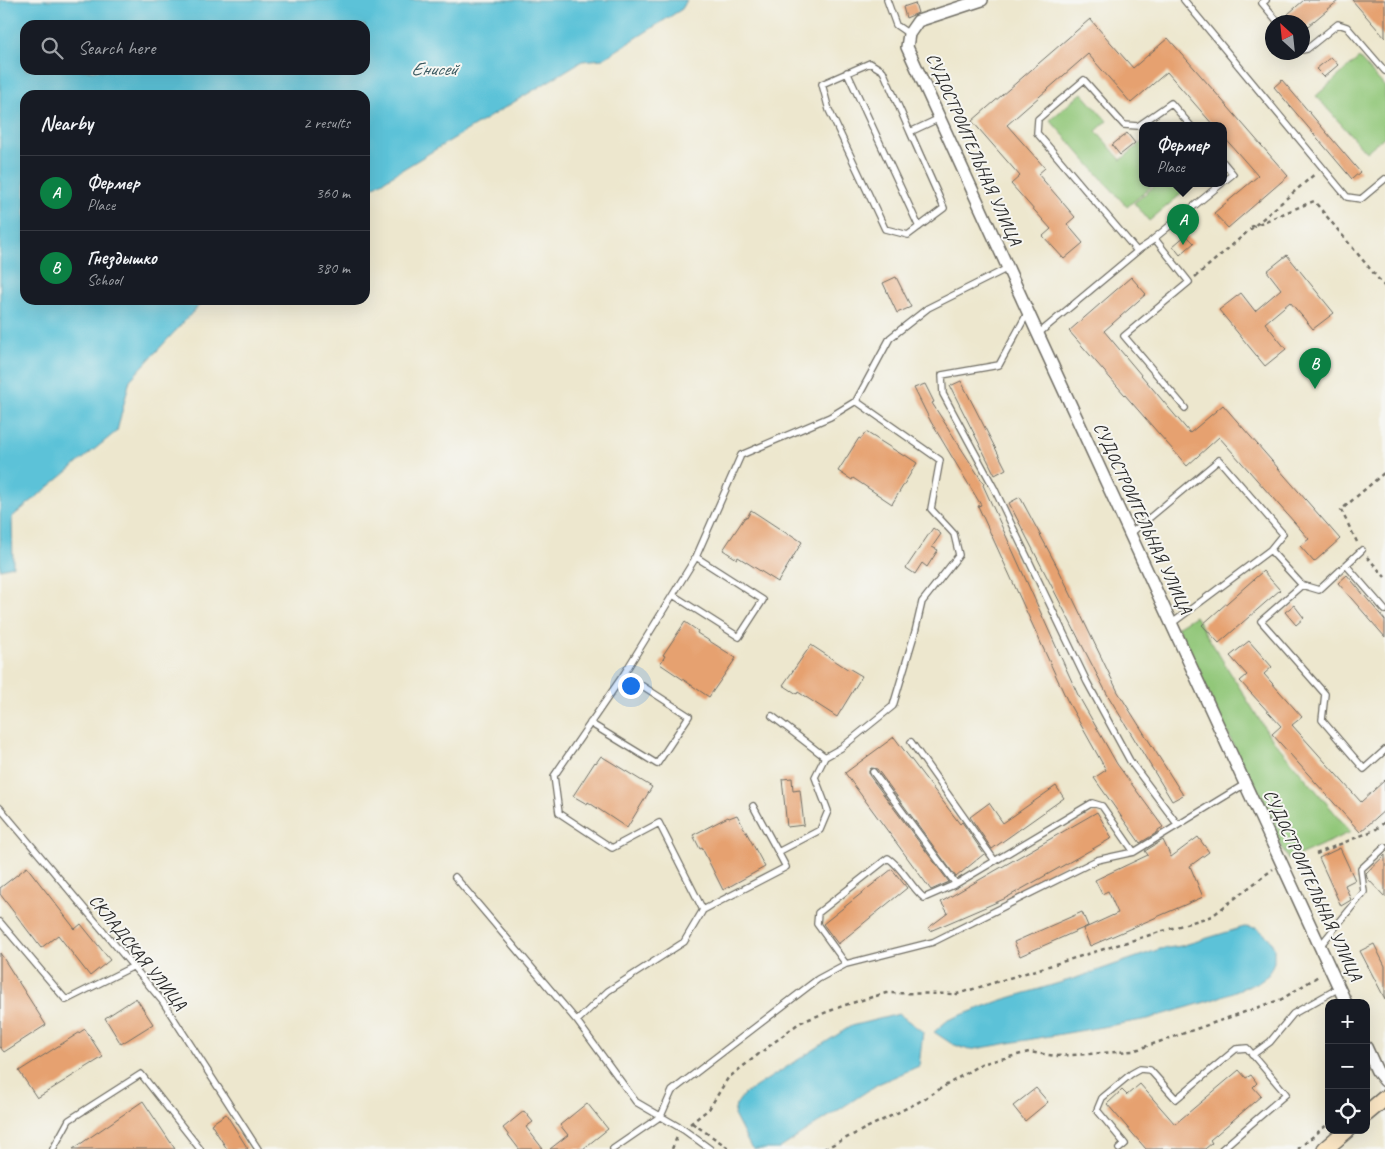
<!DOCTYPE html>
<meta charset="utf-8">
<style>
:root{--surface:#171b24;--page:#20242c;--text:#f1f3f6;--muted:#9ea1a6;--line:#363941;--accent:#0b8043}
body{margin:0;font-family:Caveat,sans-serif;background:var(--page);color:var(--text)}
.controls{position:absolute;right:15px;bottom:15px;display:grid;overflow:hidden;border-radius:10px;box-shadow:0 5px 20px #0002}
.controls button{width:45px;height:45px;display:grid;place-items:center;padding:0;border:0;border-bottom:1px solid var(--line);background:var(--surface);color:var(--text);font:25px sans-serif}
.compass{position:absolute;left:1265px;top:15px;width:45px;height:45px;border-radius:50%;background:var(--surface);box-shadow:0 5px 20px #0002;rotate:333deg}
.you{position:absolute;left:630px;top:685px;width:18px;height:18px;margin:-12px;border:4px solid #fff;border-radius:50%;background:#1a73e8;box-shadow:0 0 0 8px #1a73e833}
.badge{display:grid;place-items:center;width:32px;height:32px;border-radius:50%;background:var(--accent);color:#fff;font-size:16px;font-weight:700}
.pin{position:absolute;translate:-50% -41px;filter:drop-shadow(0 1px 2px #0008)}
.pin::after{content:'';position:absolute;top:26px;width:18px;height:15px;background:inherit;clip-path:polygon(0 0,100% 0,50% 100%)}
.popup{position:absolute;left:1139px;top:122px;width:88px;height:65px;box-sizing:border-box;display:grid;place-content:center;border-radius:10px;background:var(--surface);filter:drop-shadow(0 1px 4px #0005);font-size:16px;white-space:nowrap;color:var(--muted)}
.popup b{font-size:19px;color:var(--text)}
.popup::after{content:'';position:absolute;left:50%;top:100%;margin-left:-10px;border:10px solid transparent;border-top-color:var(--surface)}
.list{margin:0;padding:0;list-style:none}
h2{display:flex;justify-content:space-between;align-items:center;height:65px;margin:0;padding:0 20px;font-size:21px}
h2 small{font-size:16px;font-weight:400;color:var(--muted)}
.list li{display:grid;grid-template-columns:32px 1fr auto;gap:15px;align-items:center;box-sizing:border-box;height:75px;padding:0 20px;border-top:1px solid var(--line)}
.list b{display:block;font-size:19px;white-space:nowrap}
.list p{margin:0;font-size:16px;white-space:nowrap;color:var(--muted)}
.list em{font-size:16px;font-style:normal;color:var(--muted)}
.icon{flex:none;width:28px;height:28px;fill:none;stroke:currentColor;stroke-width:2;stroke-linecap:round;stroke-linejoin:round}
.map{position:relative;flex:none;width:1385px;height:1149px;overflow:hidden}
.search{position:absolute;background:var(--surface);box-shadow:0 5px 20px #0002;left:20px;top:20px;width:350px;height:55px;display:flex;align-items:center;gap:12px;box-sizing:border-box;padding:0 18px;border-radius:15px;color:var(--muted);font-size:19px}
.panel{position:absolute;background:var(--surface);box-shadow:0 5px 20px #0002;left:20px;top:90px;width:350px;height:215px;border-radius:15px}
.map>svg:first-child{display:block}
</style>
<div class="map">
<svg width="1385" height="1149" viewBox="0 0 1385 1149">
<rect width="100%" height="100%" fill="#f6f6f2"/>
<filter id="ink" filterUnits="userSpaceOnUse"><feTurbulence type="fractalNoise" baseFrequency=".02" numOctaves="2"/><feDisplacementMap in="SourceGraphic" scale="10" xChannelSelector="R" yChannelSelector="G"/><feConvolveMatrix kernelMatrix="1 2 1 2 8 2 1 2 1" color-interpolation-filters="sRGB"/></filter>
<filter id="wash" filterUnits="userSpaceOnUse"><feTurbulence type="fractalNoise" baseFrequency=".0096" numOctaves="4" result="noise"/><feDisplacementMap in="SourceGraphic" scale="20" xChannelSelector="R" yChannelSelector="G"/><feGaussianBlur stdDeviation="1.12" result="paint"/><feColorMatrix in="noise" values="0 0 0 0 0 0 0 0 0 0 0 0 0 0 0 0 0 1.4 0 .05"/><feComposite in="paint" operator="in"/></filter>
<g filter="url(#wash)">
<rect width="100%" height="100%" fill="#ede7ce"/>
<path fill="#92c779" stroke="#5e7952" d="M1359 58 1385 87V136L1366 152 1316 96Z
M1082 93 1107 121 1096 131 1121 160 1143 141V184H1154L1127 207 1050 120Z
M1157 184H1181L1186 190 1149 221 1134 203Z
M1195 616 1269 735 1351 832 1288 860 1177 627Z"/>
<path fill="#5bc2d8" stroke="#437682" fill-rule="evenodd" d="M0 0H687L682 9 603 59 582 61 365 192V95H25V300H204L130 380 117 431 12 517 13 566 0 569ZM25 25H365V70H25Z
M1244 927 1257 928 1269 938 1274 948V962L1268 975 1258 982 1212 1000 1148 1019 969 1050 952 1044 934 1032 948 1020 999 1001 1076 978 1160 949 1181 946Z
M899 1014 923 1032 919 1066 878 1084 779 1149H753L750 1146 734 1115 736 1105 743 1095 851 1026Z"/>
<g id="blocks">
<path fill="#e6a16f" d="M1304 0H1339L1302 31V22H1295L1288 14Z
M1352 0H1385V38Z
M915 3 918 13 906 18 903 7Z
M1090 19 1133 68 1168 38 1288 176 1228 228 1214 213 1258 176 1223 136V126H1214L1167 72 1131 103 1088 54 1007 125 1045 168 1038 174 1075 217 1067 224 1083 243 1064 259 1043 236 1051 229 1011 184 1020 176 972 121Z
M1331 57 1338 65 1324 77 1316 69Z
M1282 80 1360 172 1352 179 1274 87Z
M1127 133 1135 143 1120 155 1112 145Z
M1186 235 1194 243 1180 255 1173 246Z
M1287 255 1334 313 1313 329 1290 302 1265 323 1286 349 1265 366 1219 310 1241 293 1255 311 1281 289 1267 271Z
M896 277 911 307 897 313 883 283Z
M1131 277 1146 294 1104 331 1190 433 1223 405 1340 539 1314 562 1300 546 1309 539 1219 437 1187 466 1069 331Z
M961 381 1006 469 995 475 950 386Z
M925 384 934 402 932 403 984 484 983 485 1078 695 1117 764 1163 827 1158 830V832L1140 843 1094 778 1106 770 1067 700 978 506 981 505 931 422 914 388Z
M866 432 904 456 905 455 917 463 892 504 853 478 852 480 838 471 859 438 861 439Z
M1020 497 1060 572 1118 692 1183 795 1172 801 1107 694 1009 503Z
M751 510 789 535 790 534 802 542 778 582 738 557 737 559 723 550 745 517 747 518Z
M933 528 941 534 932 547 938 550 927 567 922 563 915 574 906 568Z
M1263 571 1280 590 1219 643 1202 625Z
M1347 575 1385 620V637L1338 583Z
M1294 605 1304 618 1296 625 1285 612Z
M685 622 698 631 697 633 736 658 709 697 660 664 665 656 663 655Z
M1249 641 1272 667 1264 674 1302 717 1292 725 1361 802 1385 780V810L1360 832 1272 734 1281 726 1240 681 1247 675 1230 656Z
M811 645 849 670 850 669 862 676 837 717 798 692 797 694 783 685Z
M894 737 960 824 962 822 984 854 956 877 877 769 871 768 869 771V775L949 882 931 890 845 773Z
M601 756 652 787 627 828 588 802 587 804 573 796 595 762 596 763Z
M792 778 793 791 800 790 804 825 787 827 782 779Z
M1056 786 1064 798 992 849 970 817 989 803 1003 823Z
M1097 812 1112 838 1004 899 930 931 928 928 948 913 941 902Z
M737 815 765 867 723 890 702 848 700 849 693 835 728 817 729 818Z
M1198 837 1209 852 1190 866 1203 897 1090 946 1083 929 1118 913 1108 891 1102 894 1095 880 1148 855 1145 851 1163 840 1171 857Z
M1340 848 1355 880 1345 885 1351 900 1341 906 1319 858Z
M1385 855V897L1367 878 1366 873Z
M27 867 75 929 81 924 110 960 90 976 58 935 41 948 0 894V888Z
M892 869 907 888 838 944 823 924Z
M1082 912 1088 926 1020 956 1014 942Z
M1374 944 1385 966V999L1360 951Z
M0 953 46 1025 4 1052 0 1047Z
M136 998 153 1024 121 1044 105 1018Z
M85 1029 103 1057 37 1098 19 1071Z
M1239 1070 1246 1078 1251 1075 1257 1083 1253 1087 1261 1096 1210 1140 1212 1143 1205 1149H1146L1107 1104 1122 1090 1127 1095 1140 1084 1175 1124Z
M1036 1088 1048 1102 1025 1121 1013 1106Z
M143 1101 175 1149H73Z
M587 1103 608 1129 583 1149H550L568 1135 560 1125Z
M524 1111 533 1122 526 1127 543 1149H519L503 1128Z
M226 1114 248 1149H227L211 1124Z"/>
</g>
</g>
<g filter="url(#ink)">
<use href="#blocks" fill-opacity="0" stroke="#6f6d64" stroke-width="1"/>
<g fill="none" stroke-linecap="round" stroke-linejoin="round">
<defs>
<path id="lane" d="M887 0 896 25 909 34
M1184 0 1347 197 1361 199 1385 179
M1266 0 1262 3 1278 22
M1302 50 1307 49 1338 24 1347 27 1385 71
M847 72 919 227
M910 132 944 208 908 235 885 229 829 110 822 84 870 63 883 71 910 132 940 118
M1223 162 1233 174 1223 182
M1151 241 1221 184
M1028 312 999 365 942 375 943 394 994 488 1087 682 1130 761 1178 825
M1038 334 1140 249
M856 401 890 338 928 308 1008 268
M1185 408 1124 336 1189 282 1155 239 1137 251 1037 133 1038 119 1084 80 1124 125 1138 126 1171 103 1191 126
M1130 534 1219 460 1283 534 1270 550 1171 624
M1270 550 1302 585 1261 621 1325 694 1322 720 1364 769 1385 750
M1346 565 1385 610
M1302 585 1319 590 1362 550
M673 595 739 637 763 600 696 557
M772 716 825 757
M590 723 657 764 689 716 624 674
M911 742 995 861
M873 772 956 884 1092 803 1102 806 1134 852
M753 806 778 852
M0 808 163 1002 258 1149
M455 877 577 1021 636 1102 684 1130 710 1149
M0 922 66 1000 132 967
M1320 946 1364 892 1361 869 1385 847
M846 964 817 924 818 913 888 858C903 868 910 886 924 898L956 884
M577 1021 608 991 684 942 703 910 786 867 778 852 820 830 828 811 815 777 825 757 841 748 893 706 915 632 922 602 959 555 954 534 931 509 940 460 856 401 830 417 741 455 696 557 624 674 554 776 559 813 612 848 659 823 703 910
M1252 1055 1270 1042 1293 1014 1339 988
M53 1149 69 1120 141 1074 200 1149
M613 1149 661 1116 672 1091 818 979 846 964 933 942 1097 860 1134 852 1245 784
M1119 1149 1125 1144 1097 1110 1102 1098 1131 1074 1140 1069 1150 1070 1176 1099 1236 1049 1247 1048 1286 1094 1222 1149"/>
<path id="street" d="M982 0 918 21 909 34 907 47 1038 334 1346 1003
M1366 1047 1377 1071 1385 1081"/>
<path id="secondary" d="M1366 1114 1385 1098
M1325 1149 1347 1130"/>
</defs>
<use href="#lane" stroke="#6f6d64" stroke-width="8"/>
<use href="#street" stroke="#6f6d64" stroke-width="14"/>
<use href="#secondary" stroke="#6f6d64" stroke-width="18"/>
<path stroke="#6f6d64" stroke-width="2.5" stroke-dasharray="4 4" stroke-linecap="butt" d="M1251 227 1314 201 1385 287
M1195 277 1316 173
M1357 542 1341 510 1385 472
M1367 557 1385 577
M1316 854 1375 830 1385 822
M692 1123 730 1149
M690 1124 709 1109 728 1078 799 1023 845 1005 886 993 957 994 1212 916 1273 869
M672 1149 677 1137
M824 1149 917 1103 981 1064 1029 1052 1056 1056 1133 1051 1282 999 1320 975
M1298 1149 1329 1123"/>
<use href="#lane" stroke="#fff" stroke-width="5.5"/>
<use href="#street" stroke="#fff" stroke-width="11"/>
<use href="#secondary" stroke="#fbe6c4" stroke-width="15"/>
</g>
</g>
<g text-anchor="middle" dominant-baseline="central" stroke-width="4" stroke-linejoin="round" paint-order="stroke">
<g font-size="18" fill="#2b2b2b" stroke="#f6f6f2">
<text transform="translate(974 149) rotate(66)">СУДОСТРОИТЕЛЬНАЯ УЛИЦА</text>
<text transform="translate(1143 518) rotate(65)">СУДОСТРОИТЕЛЬНАЯ УЛИЦА</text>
<text transform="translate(1313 885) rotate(65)">СУДОСТРОИТЕЛЬНАЯ УЛИЦА</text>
<text transform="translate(138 952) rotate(51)">СКЛАДСКАЯ УЛИЦА</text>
</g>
<g font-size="19" font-style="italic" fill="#39585f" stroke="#f6f6f2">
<text x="434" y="69">Енисей</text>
</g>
</g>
</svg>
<div class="controls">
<button>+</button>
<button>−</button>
<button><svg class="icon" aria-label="locate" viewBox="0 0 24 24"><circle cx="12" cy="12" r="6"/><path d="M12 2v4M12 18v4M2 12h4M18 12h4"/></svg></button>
</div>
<svg class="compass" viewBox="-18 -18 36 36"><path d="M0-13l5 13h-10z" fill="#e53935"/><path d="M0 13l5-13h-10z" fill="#9ea1a6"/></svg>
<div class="you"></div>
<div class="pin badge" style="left:1183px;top:245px">A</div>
<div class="popup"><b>Фермер</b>Place</div>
<div class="pin badge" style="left:1315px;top:389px">B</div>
<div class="search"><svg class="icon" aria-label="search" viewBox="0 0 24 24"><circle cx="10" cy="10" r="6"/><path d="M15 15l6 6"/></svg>Search here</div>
<section class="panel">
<h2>Nearby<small>2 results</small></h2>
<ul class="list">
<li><span class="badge">A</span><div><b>Фермер</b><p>Place</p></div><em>360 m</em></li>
<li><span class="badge">B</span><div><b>Гнездышко</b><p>School</p></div><em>380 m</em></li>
</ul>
</section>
</div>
